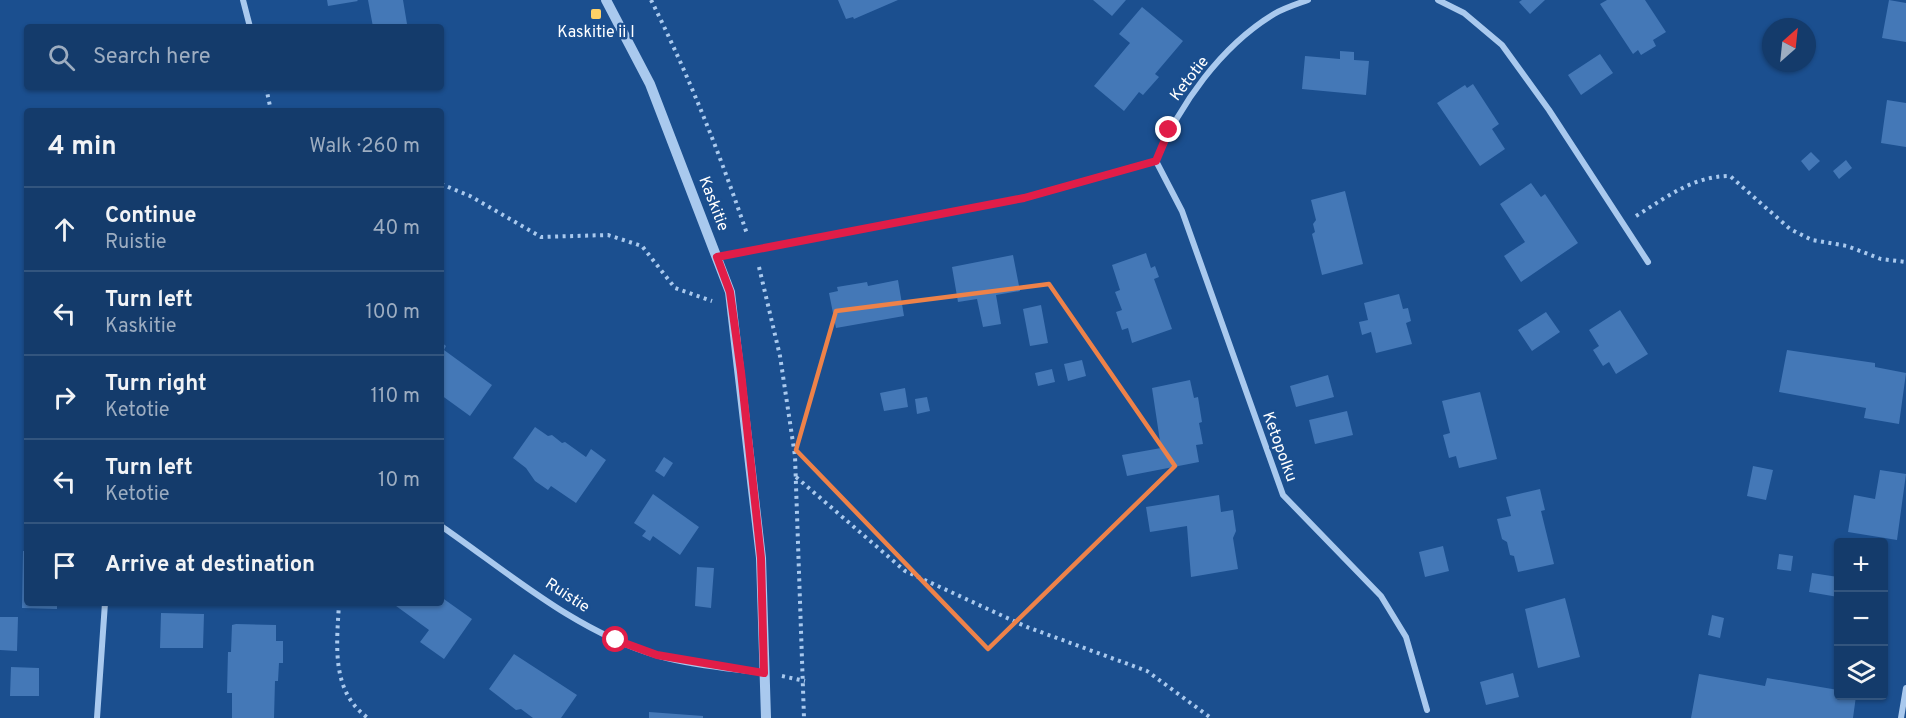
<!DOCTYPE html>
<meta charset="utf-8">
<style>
:root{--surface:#143b6b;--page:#214673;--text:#f1f3f6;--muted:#9dadc1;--line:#33557e}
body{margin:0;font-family:Overpass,sans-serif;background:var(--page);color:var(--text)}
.controls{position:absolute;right:18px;bottom:18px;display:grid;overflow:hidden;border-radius:6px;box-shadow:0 2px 4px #0004}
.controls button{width:54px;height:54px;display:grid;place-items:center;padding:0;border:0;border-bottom:2px solid var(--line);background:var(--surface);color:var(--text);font:30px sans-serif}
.compass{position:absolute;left:1762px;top:18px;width:54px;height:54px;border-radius:50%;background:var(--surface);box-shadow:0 2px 4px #0004;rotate:27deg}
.stop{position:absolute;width:18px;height:18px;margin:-14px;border:4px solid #e11d48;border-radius:50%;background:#fff}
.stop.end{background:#e11d48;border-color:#fff;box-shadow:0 2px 6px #0008}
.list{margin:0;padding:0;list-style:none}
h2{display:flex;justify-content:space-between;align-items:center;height:78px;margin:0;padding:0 24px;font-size:26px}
h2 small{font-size:20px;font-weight:400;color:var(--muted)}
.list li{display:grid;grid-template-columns:39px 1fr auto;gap:18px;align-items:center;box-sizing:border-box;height:84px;padding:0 24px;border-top:2px solid var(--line)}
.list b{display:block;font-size:22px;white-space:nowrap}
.list p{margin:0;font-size:20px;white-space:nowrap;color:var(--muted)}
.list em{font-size:20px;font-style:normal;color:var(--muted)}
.icon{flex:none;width:33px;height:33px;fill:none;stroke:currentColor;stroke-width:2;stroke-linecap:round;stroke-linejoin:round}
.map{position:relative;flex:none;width:1906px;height:718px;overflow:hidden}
.search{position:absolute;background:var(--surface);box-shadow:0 2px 4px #0004;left:24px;top:24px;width:420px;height:66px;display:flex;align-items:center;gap:15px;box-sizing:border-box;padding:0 21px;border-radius:6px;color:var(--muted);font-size:22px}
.panel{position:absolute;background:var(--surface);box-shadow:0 2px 4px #0004;left:24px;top:108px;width:420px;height:498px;border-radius:6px}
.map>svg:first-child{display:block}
</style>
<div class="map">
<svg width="1906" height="718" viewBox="0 0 1906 718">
<rect width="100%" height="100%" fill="#1b4f8f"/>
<path fill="#4478b7" d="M327 0H357L358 1 328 6Z
M368 0H403L407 24 373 27Z
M838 0H898L854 19 853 17 846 19Z
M1093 0H1126L1112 16Z
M1522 0H1545L1530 14 1519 2Z
M1607 0H1645L1666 32 1653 40 1656 46 1641 55 1638 50 1633 54 1600 4Z
M1889 0 1906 3V42L1882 38Z
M1142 7 1183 41 1155 74 1159 77 1143 95 1139 92 1124 111 1094 86 1130 43 1119 34Z
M1340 51 1354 52V60L1369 61 1366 95 1302 89 1305 56 1340 59Z
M1600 54 1613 73 1581 95 1568 75Z
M1473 84 1499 124 1492 129 1505 149 1480 166 1437 103 1465 85 1467 88Z
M1887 100 1906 103V147L1881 143Z
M1811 152 1820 161 1809 171 1801 161Z
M1846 160 1852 168 1839 179 1833 171Z
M1531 183 1541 197 1545 194 1578 243 1521 282 1504 256 1525 242 1500 204Z
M1345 191 1363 264 1322 275 1312 234 1315 232 1313 224 1316 220 1311 200Z
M1146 253 1151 268 1155 266 1159 277 1154 279 1172 329 1132 343 1128 328 1122 330 1116 312 1122 310 1115 292 1120 290 1112 265Z
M1013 255 1020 291 996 295 1001 324 983 327 977 299 958 302 952 267Z
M898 280 904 316 836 328 829 293 838 291 837 287 867 282 868 286Z
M1399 294 1403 309 1408 308 1411 321 1406 323 1412 344 1376 353 1371 332 1362 335 1359 322 1368 320 1364 303Z
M1041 305 1048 343 1030 346 1023 309Z
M1620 310 1648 354 1616 374 1609 362 1603 366 1593 350 1599 346 1589 330Z
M1546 312 1560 332 1532 351 1518 330Z
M441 342 446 346 444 350 492 385 470 416 441 395Z
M1787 350 1875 363V367L1906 373 1899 424 1864 418 1866 408 1779 392Z
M1082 360 1086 376 1068 381 1064 364Z
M1052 369 1055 382 1038 386 1035 373Z
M1328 375 1334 397 1296 407 1290 386Z
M1190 380 1194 398 1198 397 1202 422 1199 423 1203 444 1196 445 1199 462 1127 476 1122 455 1161 448 1152 388Z
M905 388 908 407 884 411 880 393Z
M1480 392 1497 459 1459 468 1456 456 1449 458 1443 435 1450 433 1442 401Z
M927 397 930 411 917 414 915 399Z
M1347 411 1353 435 1315 444 1309 420Z
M535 427 548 436 552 435 562 443 565 442 586 457 591 449 606 460 576 503 551 486 548 490 535 481 526 468 513 458Z
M664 457 673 463 664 477 655 471Z
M1753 466 1773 470 1766 500 1747 496Z
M1880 470 1906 474 1897 540 1848 532 1854 495 1875 499Z
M1540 489 1545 510 1541 511 1554 564 1518 572 1514 556 1510 555 1507 542 1502 539 1497 519 1511 516 1506 497Z
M653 494 699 527 680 555 653 536 650 541 642 536 646 531 634 523Z
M1219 495 1221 512 1233 510 1236 531 1233 538 1238 569 1191 577 1187 526 1150 532 1146 507Z
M1443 546 1449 571 1425 577 1419 552Z
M23 551H27V603H57V609L22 608Z
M1779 554 1793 556 1791 571 1777 569Z
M697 567 714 568 711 608 695 606Z
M1812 573 1838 577V597L1809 592Z
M441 597 472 619 444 659 420 642 429 630 392 603H441Z
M1565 598 1580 657 1538 668 1525 609Z
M161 613 204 614 203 648H160Z
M1712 615 1724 618 1720 638 1708 635Z
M0 617H18L17 651 0 650Z
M236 624 276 625V641H283V663H279L278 681H275L274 718H232V693H227L228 652H231L232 625Z
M514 654 577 695 561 718H533L521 709 516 710 489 689Z
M11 667 39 668V696H10Z
M1513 673 1519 697 1486 705 1480 682Z
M1699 674 1765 686 1767 678 1838 690V696H1856L1853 718H1691Z
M649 712 703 716V718H649Z"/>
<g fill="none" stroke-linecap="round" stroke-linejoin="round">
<path stroke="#a9c9ee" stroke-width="4" stroke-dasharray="3 4.5" stroke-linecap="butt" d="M651 0C689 76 720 154 747 234
M266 87 271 111
M441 184 470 196 541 237 608 235 642 246 675 288 712 301
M1636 216C1667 197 1693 176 1730 176L1790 229 1812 240 1847 246 1881 259 1906 262
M759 267 780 356 795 456 804 718
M796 477 905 571 1027 627 1147 671 1211 718
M339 603C337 643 330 691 368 718
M782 676 805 681"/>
<path stroke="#a9c9ee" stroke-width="6" d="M243 0 250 27
M1438 0 1464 13 1502 45 1549 110 1648 262
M1156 161 1182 211 1283 495 1381 596 1406 637 1427 710
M717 257 1024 198 1156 161C1179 105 1221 46 1274 14 1284 8 1297 4 1308 0
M441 526C509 573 575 631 656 655 690 665 728 668 764 673
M97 718 105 603
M1901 718 1906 688"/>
<path stroke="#a9c9ee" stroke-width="10" d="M606 0 650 84 730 292 761 558 766 718"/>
</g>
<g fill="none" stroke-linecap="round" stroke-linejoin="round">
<path stroke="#e11d48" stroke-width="8" d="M616 640 657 655 764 673 761 558 741 372 730 292 717 257 1024 198 1156 161 1169 130"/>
</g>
<path fill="none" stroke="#ee8249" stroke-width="4.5" stroke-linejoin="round" d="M1049 284 1175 466 988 649 796 450 836 311Z"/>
<rect fill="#ffd166" stroke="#1b4f8f" stroke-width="2" x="590" y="8" width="12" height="12" rx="3"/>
<g text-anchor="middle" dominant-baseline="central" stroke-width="5" stroke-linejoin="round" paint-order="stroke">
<g font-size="16" fill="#fff" stroke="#1b4f8f">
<text x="596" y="33">Kaskitie ii I</text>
</g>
<g font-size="16" fill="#fff" stroke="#1b4f8f">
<text transform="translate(1190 79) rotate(-52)">Ketotie</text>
<text transform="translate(713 204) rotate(69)">Kaskitie</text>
<text transform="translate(1279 447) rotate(70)">Ketopolku</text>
<text transform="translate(567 596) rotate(33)">Ruistie</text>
</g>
</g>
</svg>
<div class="controls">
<button>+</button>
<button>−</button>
<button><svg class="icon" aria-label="layers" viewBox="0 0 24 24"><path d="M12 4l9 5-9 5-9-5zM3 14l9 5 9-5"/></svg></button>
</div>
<svg class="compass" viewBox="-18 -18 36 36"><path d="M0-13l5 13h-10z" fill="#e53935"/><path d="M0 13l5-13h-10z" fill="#9dadc1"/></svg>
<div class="stop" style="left:616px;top:640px"></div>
<div class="stop end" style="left:1169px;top:130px"></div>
<div class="search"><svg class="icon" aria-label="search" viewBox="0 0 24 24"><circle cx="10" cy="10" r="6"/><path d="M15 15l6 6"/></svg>Search here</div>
<section class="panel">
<h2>4 min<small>Walk · 260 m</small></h2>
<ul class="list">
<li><svg class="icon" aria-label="ahead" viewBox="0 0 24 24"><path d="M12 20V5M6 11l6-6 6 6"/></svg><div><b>Continue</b><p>Ruistie</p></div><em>40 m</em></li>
<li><svg class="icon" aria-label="left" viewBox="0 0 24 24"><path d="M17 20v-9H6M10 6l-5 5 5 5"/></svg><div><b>Turn left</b><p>Kaskitie</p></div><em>100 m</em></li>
<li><svg class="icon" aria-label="right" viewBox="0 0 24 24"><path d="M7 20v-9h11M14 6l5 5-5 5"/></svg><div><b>Turn right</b><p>Ketotie</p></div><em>110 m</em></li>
<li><svg class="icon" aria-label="left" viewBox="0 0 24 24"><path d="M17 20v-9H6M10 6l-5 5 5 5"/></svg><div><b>Turn left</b><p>Ketotie</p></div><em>10 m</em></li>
<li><svg class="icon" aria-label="arrive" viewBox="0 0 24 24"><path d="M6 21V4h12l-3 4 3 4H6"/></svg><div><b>Arrive at destination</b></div></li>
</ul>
</section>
</div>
